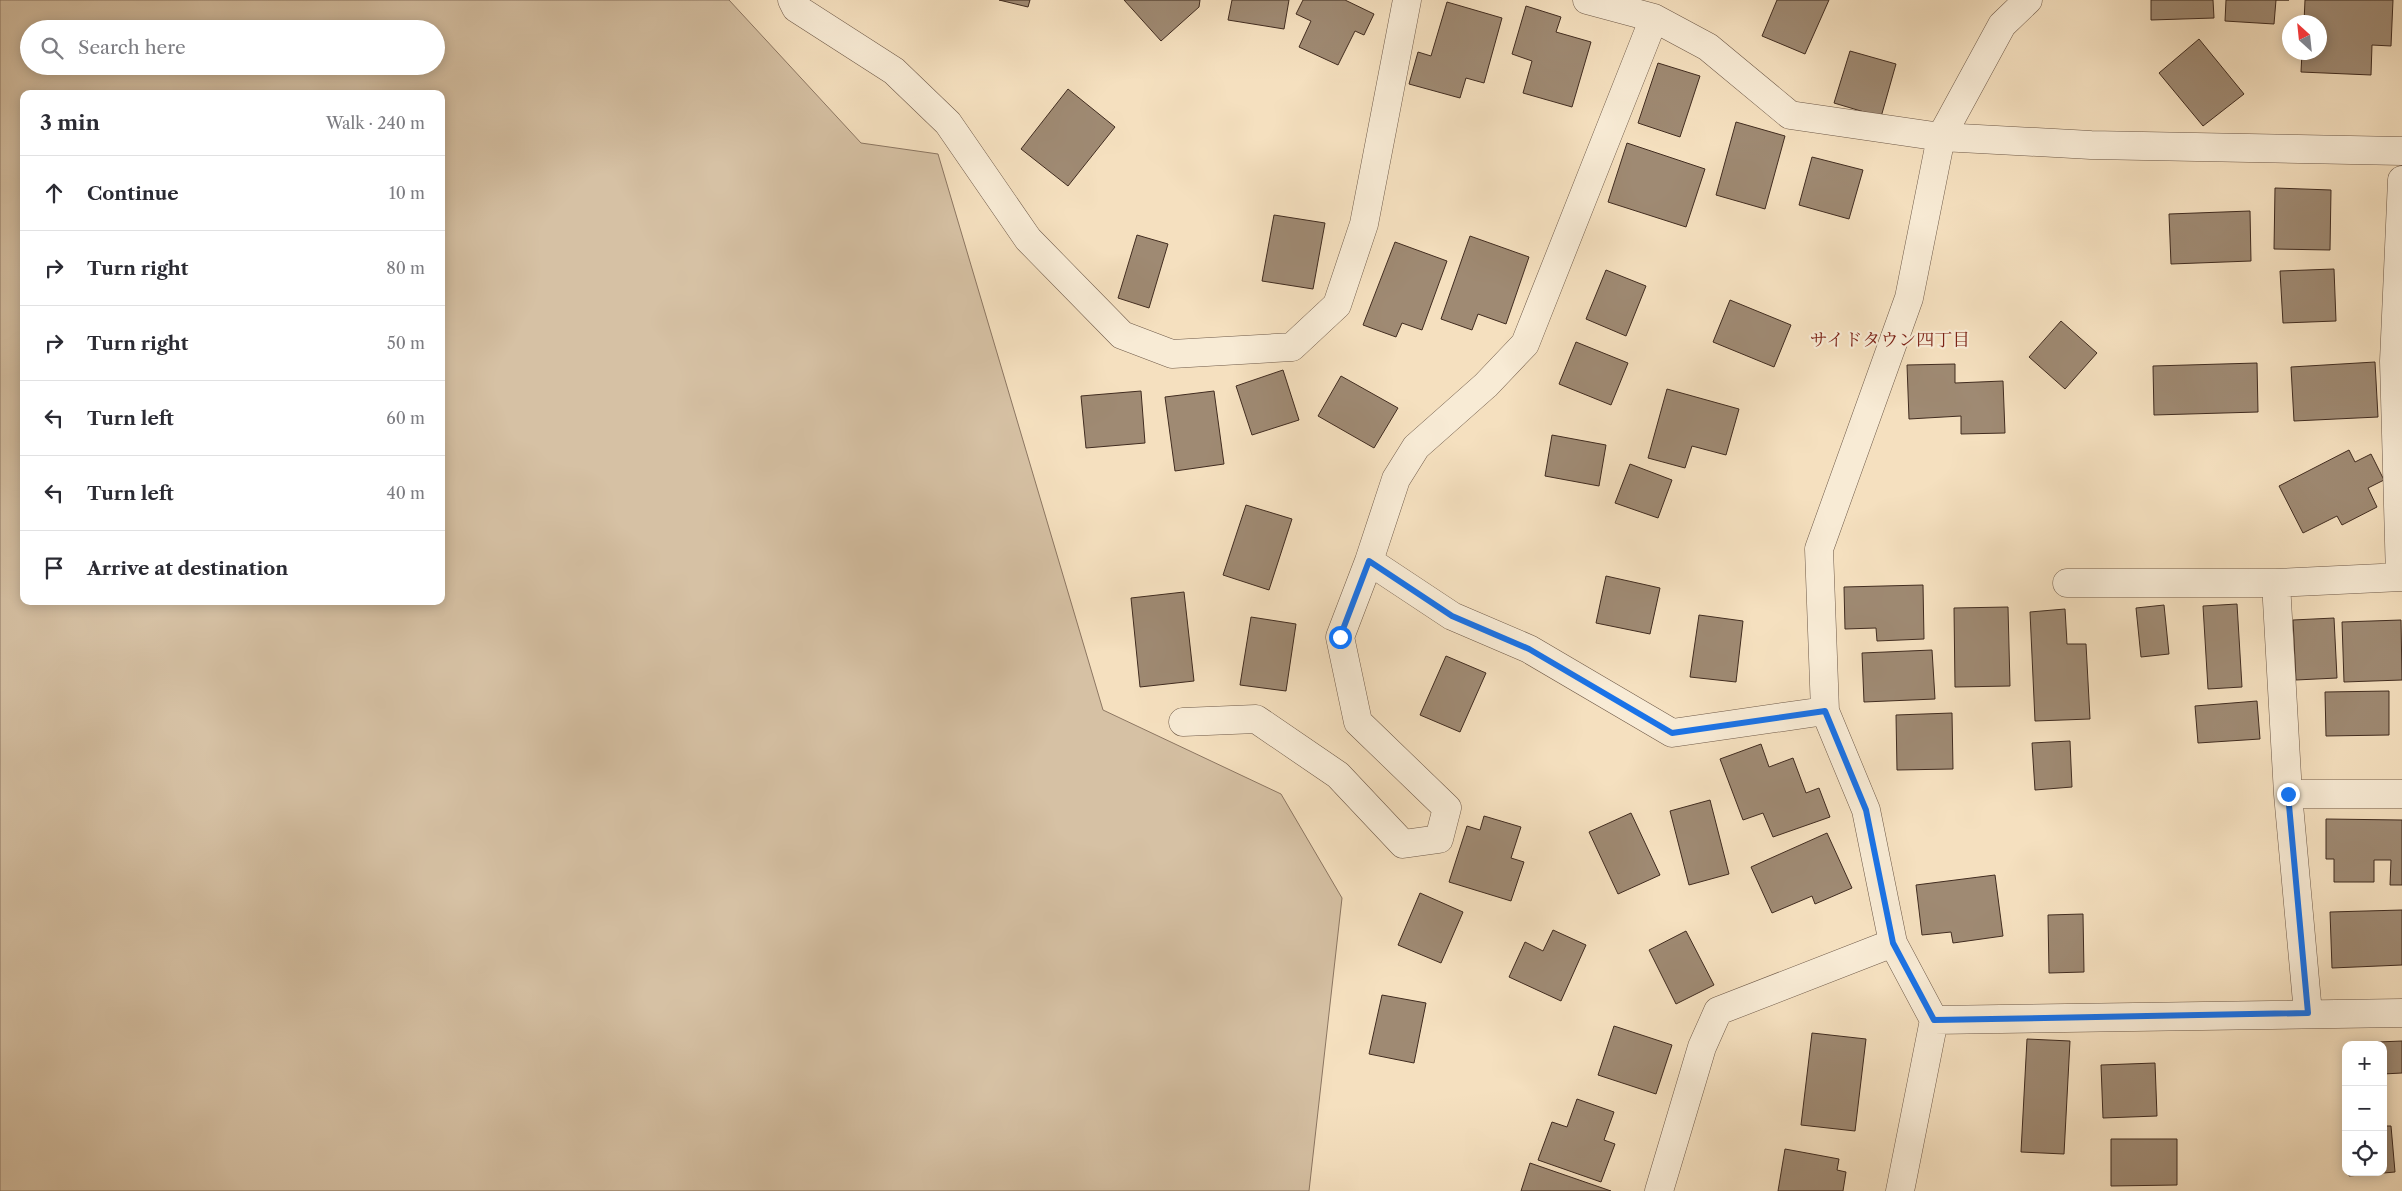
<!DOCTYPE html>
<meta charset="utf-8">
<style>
:root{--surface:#fff;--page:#f2f2f3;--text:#2b2b33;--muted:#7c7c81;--line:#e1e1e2}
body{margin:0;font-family:"Libre Caslon Text","Noto Serif JP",serif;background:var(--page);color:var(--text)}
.controls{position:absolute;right:15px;bottom:15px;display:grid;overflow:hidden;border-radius:10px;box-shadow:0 2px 12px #0003}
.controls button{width:45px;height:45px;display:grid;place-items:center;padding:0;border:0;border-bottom:1px solid var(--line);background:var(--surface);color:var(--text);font:25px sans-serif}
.compass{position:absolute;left:2282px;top:15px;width:45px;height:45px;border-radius:50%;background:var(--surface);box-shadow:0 2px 12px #0003;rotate:333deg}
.stop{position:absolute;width:15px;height:15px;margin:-11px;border:4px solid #1a73e8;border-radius:50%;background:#fff}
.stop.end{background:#1a73e8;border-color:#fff;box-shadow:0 1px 5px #0008}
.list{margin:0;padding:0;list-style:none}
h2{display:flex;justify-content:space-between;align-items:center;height:65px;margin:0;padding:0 20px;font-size:21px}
h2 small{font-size:16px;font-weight:400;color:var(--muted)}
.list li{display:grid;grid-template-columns:32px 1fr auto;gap:15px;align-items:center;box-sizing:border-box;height:75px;padding:0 20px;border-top:1px solid var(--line)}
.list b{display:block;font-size:19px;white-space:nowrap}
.list em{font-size:16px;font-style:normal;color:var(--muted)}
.icon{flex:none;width:28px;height:28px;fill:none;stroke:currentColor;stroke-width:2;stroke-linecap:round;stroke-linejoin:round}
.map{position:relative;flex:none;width:2402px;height:1191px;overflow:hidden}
.search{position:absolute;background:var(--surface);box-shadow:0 2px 12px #0003;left:20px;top:20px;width:425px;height:55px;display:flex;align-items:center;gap:12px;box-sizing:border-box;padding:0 18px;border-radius:28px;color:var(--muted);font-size:19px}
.panel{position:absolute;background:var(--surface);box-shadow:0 2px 12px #0003;left:20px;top:90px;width:425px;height:515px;border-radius:10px}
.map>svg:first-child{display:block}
</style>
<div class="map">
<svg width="2402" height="1191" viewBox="0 0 2402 1191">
<rect width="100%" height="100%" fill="#f5e0bf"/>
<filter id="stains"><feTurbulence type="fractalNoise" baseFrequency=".004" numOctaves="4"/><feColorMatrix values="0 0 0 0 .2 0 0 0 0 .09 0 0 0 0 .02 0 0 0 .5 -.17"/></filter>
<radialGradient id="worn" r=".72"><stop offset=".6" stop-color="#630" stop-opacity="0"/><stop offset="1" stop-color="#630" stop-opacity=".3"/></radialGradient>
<path fill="#d6c1a4" stroke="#8c7662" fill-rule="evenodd" d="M0 0H729L861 143 938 154 1103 710 1281 794 1342 898 1309 1191H0ZM29 29H436V66H29ZM24 94H441V601H24Z"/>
<path fill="#9f8a73" stroke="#412c20" d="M999 0H1030L1028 7Z
M1124 0H1200L1199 7 1161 41Z
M1232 0H1289L1284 29 1228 20Z
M1303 0H1345L1374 14 1364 35 1355 31 1338 65 1299 47 1311 21 1296 14Z
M1777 0H1829L1805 54 1762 36Z
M2151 0H2213L2214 18 2151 20Z
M2226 0H2289H2276L2274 24 2225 21Z
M2305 0H2393L2391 46 2372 45 2371 75 2301 72 2302 52H2320V22H2304Z
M1447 2 1502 18 1484 83 1466 78 1460 98 1409 84 1418 52 1431 56Z
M1526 6 1561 17 1556 32 1591 42 1572 107 1523 93 1532 61 1512 54Z
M2199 39 2244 94 2203 126 2159 73Z
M1850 51 1896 64 1881 117 1834 103Z
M1658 63 1700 76 1680 137 1638 123Z
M1068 89 1115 127 1068 186 1021 149Z
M1736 122 1785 136 1765 209 1716 195Z
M1627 143 1705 169 1686 227 1608 202Z
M1812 157 1863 170 1849 219 1799 205Z
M2275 188 2331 190 2330 250 2274 249Z
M2250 211 2251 261 2171 264 2169 214Z
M1274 215 1325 223 1313 289 1262 281Z
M1137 235 1168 244 1149 308 1118 298Z
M1470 236 1529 257 1506 324 1478 314 1472 330 1441 319Z
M1395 242 1447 261 1422 330 1402 323 1396 337 1363 325Z
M2334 269 2336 321 2283 323 2280 271Z
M1606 270 1646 286 1626 336 1586 319Z
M1730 300 1791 325 1774 367 1713 342Z
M2061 321 2097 353 2065 389 2029 357Z
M1576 342 1628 363 1611 405 1559 384Z
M2375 362 2378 417 2294 421 2291 367Z
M2257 363 2258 412 2154 415 2153 366Z
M1955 364V383L2003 381 2005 433 1961 434V416L1909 419 1907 365Z
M1283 370 1299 420 1252 435 1236 386Z
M1341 376 1398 408 1374 448 1318 416Z
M1667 389 1739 409 1726 455 1692 446 1685 468 1648 458Z
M1141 391 1145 443 1086 448 1081 396Z
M1214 391 1224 464 1175 471 1165 397Z
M1552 435 1606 445 1599 486 1545 476Z
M2349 450 2355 462 2371 454 2384 480 2368 488 2377 507 2342 525 2337 516 2303 533 2279 486Z
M1630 464 1672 480 1658 518 1615 503Z
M1246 505 1292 519 1269 590 1223 575Z
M1606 576 1660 588 1650 634 1596 623Z
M1923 585 1924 639 1877 641 1876 628 1845 629 1844 587Z
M1184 592 1194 681 1140 687 1131 598Z
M2237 604 2242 687 2208 689 2203 606Z
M2164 605 2169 654 2141 657 2136 608Z
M2008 607 2010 686 1955 687 1954 608Z
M2065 609 2067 644H2086L2090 719 2035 721 2030 612Z
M1699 615 1743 621 1736 682 1690 677Z
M1251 617 1296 624 1286 691 1240 685Z
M2334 618 2337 678 2296 680 2293 620Z
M2401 620 2402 680 2344 682 2342 622Z
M1932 650 1935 699 1864 702 1862 653Z
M1446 656 1486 673 1460 732 1420 715Z
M2389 691V735L2326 736 2325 692Z
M2257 701 2260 739 2198 743 2195 706Z
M1952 713 1953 769 1897 770 1896 715Z
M2070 741 2072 787 2035 790 2032 743Z
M1761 744 1769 767 1793 758 1806 793 1819 788 1830 817 1773 837 1763 813 1743 820 1720 759Z
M1710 800 1729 874 1689 885 1670 811Z
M1631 813 1660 875 1618 894 1589 832Z
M1484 816 1521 827 1511 858 1524 862 1511 901 1449 882 1467 826 1480 830Z
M2326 819 2402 820V885H2390L2391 860H2374V882H2334V859H2326Z
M1827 833 1852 888 1815 904 1812 896 1772 913 1751 867Z
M1995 875 2003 936 1953 943 1951 932 1922 935 1916 885Z
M1420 893 1463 912 1441 963 1398 945Z
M2402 910V965L2332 968 2330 912Z
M2083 914 2084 972 2049 973 2048 915Z
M1553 930 1586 945 1561 1001 1509 977 1525 942 1543 951Z
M1686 931 1714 985 1676 1004 1649 950Z
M1382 995 1426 1003 1414 1063 1369 1054Z
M1614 1026 1672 1045 1656 1094 1598 1075Z
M1812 1033 1866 1039 1855 1131 1801 1125Z
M2027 1039 2070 1041 2064 1154 2021 1152Z
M2402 1041V1073L2383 1074V1045H2378V1042Z
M2155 1063 2157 1116 2103 1118 2101 1065Z
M1577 1099 1614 1112 1604 1140 1615 1144 1601 1182 1538 1160 1552 1122 1567 1127Z
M2383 1126H2391L2395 1172 2349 1176V1172H2383Z
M2111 1139H2177V1185L2111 1186Z
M1785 1149 1839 1159 1837 1170 1846 1172 1843 1191H1778Z
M1530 1163 1611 1191H1521Z"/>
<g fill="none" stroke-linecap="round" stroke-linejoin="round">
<defs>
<path id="street" d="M792 0 796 8 894 71 948 123 1028 239 1122 335 1172 354 1292 347 1337 305 1364 224 1407 0
M1587 0 1654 18 1708 47 1790 115 1941 137 2091 145 2402 151
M1654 18 1525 344 1486 385 1416 447 1396 479 1369 561 1452 616 1529 649 1672 733 1825 711
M2400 577 2394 361 2402 180
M2067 583H2276
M1183 722 1256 719 1338 775 1403 844 1439 839 1447 808 1358 722 1340 637 1369 561
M2288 794H2402
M2308 1013 2288 794 2276 583 2402 577
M1934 1020 2402 1013
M1659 1191 1702 1047 1718 1011 1893 943
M1900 1191 1934 1020 1893 943 1866 810 1825 711 1819 549 1909 298 1941 137 2002 25 2028 0"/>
</defs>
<use href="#street" stroke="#6e5948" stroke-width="29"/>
<use href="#street" stroke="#f8ebd5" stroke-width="28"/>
</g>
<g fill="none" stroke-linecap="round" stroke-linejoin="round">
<path stroke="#1a73e8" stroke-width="6" d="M1340 637 1369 561 1452 616 1529 649 1672 733 1825 711 1866 810 1893 943 1934 1020 2308 1013 2288 794"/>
</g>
<g text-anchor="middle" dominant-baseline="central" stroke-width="4.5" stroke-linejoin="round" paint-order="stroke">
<g font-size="18" fill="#7a1f14" stroke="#f8ebd5">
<text x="1890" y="340">サイドタウン四丁目</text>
</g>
</g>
<rect width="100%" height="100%" filter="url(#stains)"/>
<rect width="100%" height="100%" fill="url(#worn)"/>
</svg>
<div class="controls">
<button>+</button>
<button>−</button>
<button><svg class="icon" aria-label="locate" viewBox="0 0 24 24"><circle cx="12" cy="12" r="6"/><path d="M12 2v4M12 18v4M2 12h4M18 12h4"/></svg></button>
</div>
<svg class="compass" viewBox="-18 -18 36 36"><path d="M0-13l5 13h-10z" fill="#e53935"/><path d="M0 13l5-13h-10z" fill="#7c7c81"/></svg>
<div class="stop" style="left:1340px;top:637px"></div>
<div class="stop end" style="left:2288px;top:794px"></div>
<div class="search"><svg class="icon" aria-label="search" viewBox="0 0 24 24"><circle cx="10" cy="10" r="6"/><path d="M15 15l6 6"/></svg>Search here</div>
<section class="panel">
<h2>3 min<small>Walk · 240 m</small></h2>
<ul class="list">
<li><svg class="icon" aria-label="ahead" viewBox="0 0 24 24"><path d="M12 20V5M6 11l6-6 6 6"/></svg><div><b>Continue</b></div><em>10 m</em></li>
<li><svg class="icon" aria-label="right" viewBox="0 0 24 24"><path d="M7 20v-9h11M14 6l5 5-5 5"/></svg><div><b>Turn right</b></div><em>80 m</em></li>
<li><svg class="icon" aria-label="right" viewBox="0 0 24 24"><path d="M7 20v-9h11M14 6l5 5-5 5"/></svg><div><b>Turn right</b></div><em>50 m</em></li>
<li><svg class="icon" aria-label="left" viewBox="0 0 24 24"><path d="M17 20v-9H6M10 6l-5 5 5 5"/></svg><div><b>Turn left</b></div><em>60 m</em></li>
<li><svg class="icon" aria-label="left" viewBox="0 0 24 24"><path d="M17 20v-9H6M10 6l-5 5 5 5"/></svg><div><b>Turn left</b></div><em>40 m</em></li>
<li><svg class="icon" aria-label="arrive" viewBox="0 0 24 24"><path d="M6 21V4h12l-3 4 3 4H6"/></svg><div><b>Arrive at destination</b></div></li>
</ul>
</section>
</div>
